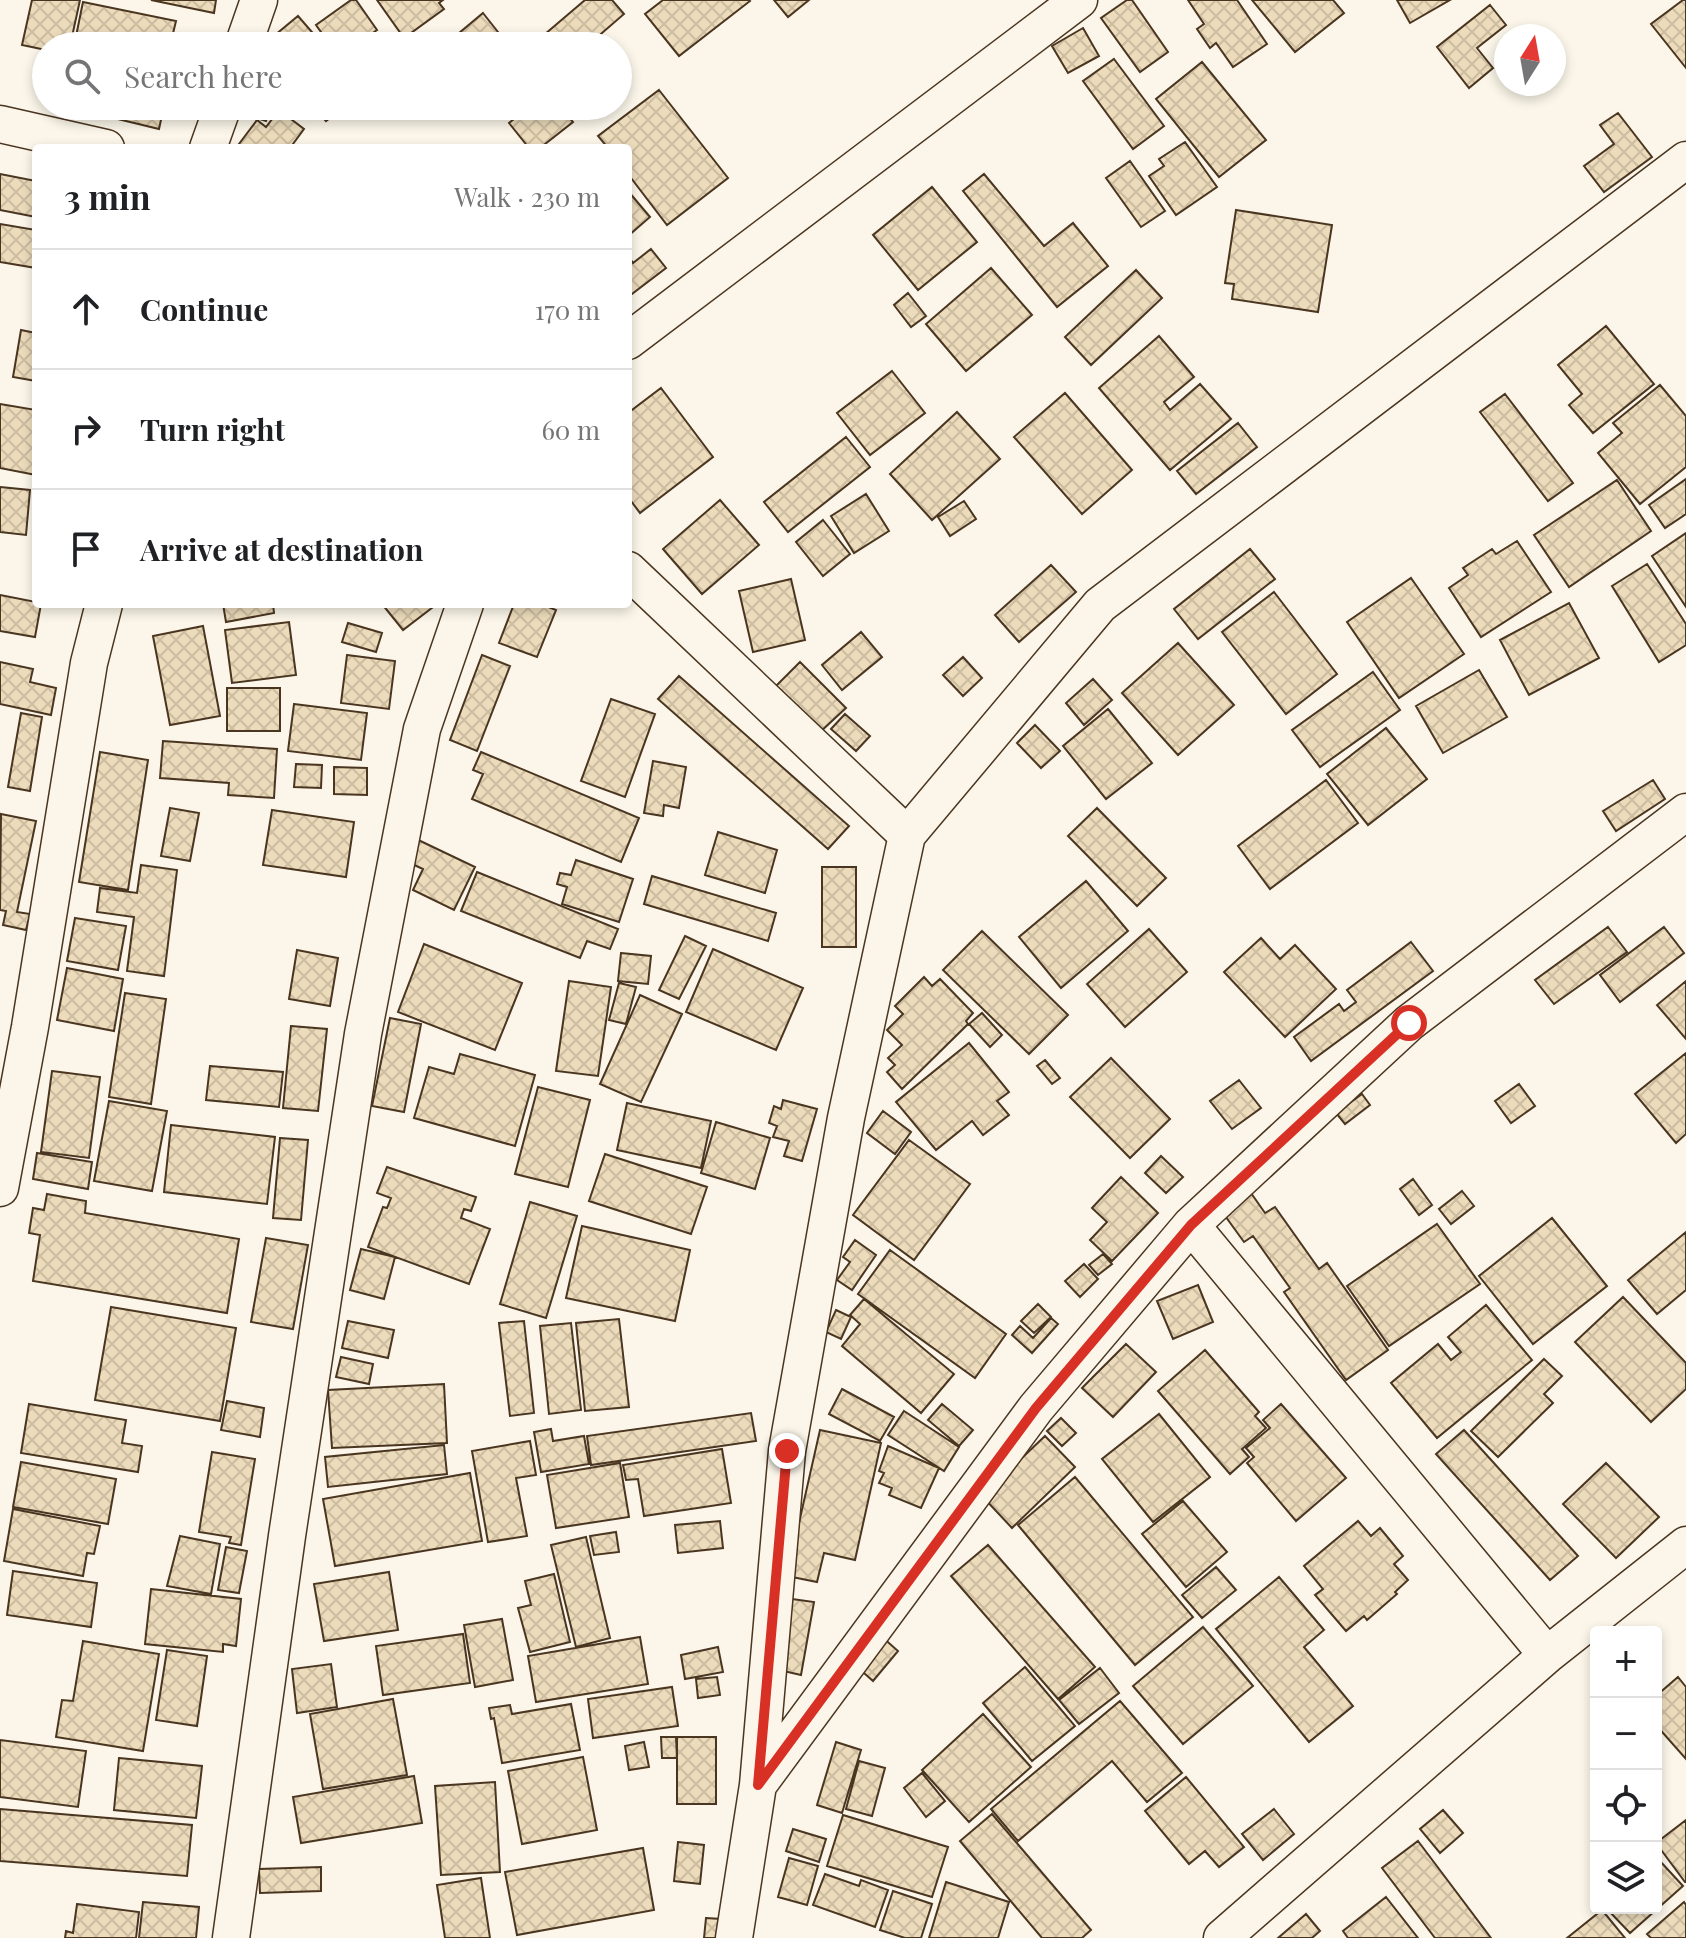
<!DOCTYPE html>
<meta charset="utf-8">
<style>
:root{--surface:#fff;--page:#f6f6f6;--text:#202124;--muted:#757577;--line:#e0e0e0}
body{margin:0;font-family:"Playfair Display",serif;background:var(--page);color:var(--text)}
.controls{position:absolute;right:24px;bottom:24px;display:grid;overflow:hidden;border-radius:8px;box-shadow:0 4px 12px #0003}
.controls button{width:72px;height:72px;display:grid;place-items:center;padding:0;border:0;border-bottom:2px solid var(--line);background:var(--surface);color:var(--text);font:40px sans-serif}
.compass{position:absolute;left:1494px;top:24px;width:72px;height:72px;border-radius:50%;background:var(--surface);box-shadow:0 4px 12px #0003;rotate:11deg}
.stop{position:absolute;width:24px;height:24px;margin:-18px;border:6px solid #d93025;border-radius:50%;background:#fff}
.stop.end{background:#d93025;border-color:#fff;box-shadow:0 2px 8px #0008}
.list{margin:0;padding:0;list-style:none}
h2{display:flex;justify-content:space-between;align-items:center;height:104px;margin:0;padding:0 32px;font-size:34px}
h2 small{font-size:26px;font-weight:400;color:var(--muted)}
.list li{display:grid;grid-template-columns:52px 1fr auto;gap:24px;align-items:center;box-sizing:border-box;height:120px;padding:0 32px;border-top:2px solid var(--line)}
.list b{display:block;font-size:30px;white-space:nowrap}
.list em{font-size:26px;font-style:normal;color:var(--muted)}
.icon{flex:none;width:44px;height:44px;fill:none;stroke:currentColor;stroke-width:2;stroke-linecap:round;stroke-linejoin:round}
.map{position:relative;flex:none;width:1686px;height:1938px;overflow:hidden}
.search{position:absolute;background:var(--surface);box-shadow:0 4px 12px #0003;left:32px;top:32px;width:600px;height:88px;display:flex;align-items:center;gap:20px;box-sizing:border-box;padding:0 28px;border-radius:44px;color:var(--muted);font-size:30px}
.panel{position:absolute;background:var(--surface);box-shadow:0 4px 12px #0003;left:32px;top:144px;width:600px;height:464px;border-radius:8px}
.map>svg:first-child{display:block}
</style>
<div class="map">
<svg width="1686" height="1938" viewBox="0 0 1686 1938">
<defs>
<pattern id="building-cross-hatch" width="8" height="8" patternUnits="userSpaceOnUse" patternTransform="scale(2)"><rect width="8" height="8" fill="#ecdcbc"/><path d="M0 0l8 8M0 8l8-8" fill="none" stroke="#ccbda1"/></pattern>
</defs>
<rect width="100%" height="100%" fill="#fbf6e9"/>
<path fill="url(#building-cross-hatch)" stroke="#4a3520" stroke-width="2" d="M32 0H80L70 46H46V50L22 45Z
M151 0H216L214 13Z
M351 0H356L377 30 354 46H331L316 25Z
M377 0H443L439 3 444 9 404 38Z
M585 0H612L624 14 587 46H531Z
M663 0H749L750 1 679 56 645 14Z
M774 0H809L788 17Z
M1127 0H1132L1168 52 1140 72 1101 18Z
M1188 0H1237L1267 44 1233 67 1216 43 1210 48 1197 29 1204 24Z
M1252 0H1333L1344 13 1295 52Z
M1397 0H1450L1410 23Z
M1683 0H1686V68L1651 24Z
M83 2 176 21 170 46H74Z
M1490 5 1506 25 1477 48 1493 68 1469 88 1437 47Z
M483 13 509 46H457L452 39Z
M298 16 324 46H264L263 45Z
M1083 28 1099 56 1068 73 1052 46Z
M1114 59 1164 126 1133 149 1083 81Z
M1202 62 1266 140 1219 177 1156 99Z
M659 90 728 178 667 225 628 174V148H608L598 136Z
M99 106H164L159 129 97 114Z
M243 106H271L266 121 241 113Z
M313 106H345L326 121Z
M530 106H560L573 122 540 148H529L509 123Z
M279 110 304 129 290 148H245L239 144 257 120 266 127Z
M1618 113 1652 157 1604 192 1584 166 1614 144 1600 125Z
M1185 142 1217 187 1176 215 1149 176 1164 166 1159 159Z
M1130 161 1165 211 1141 227 1106 178Z
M0 174 36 181V217L0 210Z
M984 174 1044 246 1073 223 1108 266 1057 307 963 191Z
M932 187 977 242 918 290 873 235Z
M628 191 650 217 628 236Z
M1236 210 1332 225 1318 312 1232 299 1234 284 1225 283Z
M0 224 36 230V268L0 262Z
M651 249 666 268 628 297V259L629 257 633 263Z
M991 268 1032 315 966 371 926 324Z
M1136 270 1162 298 1091 365 1065 337Z
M908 293 926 316 911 327 894 305Z
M1606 326 1654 384 1593 433 1569 405 1582 394 1558 365Z
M21 330 36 333V381L13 377Z
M1159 336 1194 377 1164 402 1170 410 1200 384 1231 419 1170 470 1099 388Z
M892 371 925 413 870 455 837 413Z
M1660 385 1686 416V467L1640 504 1598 453 1622 433 1613 423Z
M661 388 713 457 640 513 628 497V413Z
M1065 393 1132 470 1082 514 1014 437Z
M1505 394 1573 483 1548 501 1480 412Z
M0 404 36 410V475L0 468Z
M957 412 1000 459 932 520 890 474Z
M1238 423 1257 447 1196 494 1177 471Z
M846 437 870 467 788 532 764 502Z
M1686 479V514L1665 528 1649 505Z
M1617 480 1651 531 1569 587 1534 535Z
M0 487 30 490 26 535 0 532Z
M866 494 889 531 854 553 831 516Z
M720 500 759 545 702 594 663 549Z
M964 501 976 519 950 536 938 517Z
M823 520 850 554 823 576 796 542Z
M1686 533V607L1652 556Z
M1517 541 1551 592 1481 637 1449 588 1468 575 1463 568 1492 549 1496 554Z
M1250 549 1275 579 1198 639 1174 609Z
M1647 564 1686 624V645L1659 662 1612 586Z
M1051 565 1076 592 1019 642 995 615Z
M1411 578 1464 654 1399 698 1347 622Z
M791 579 805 640 753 652 739 591Z
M1274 592 1337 674 1286 714 1222 632Z
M0 595 36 602V604H41L35 637 0 631Z
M1569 603 1599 658 1529 695 1500 640Z
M223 604H273L274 613 226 622Z
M382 604H437L403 630Z
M514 604H541L556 610 537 657 499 643Z
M289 622 296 675 232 683 225 630Z
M348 623 382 633 376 652 342 642Z
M203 626 220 716 170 725 153 636Z
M861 632 882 657 842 690 822 665Z
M1178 643 1234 705 1178 755 1122 693Z
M347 655 395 661 389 709 341 703Z
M482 655 510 666 477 751 450 740Z
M963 657 982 678 963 696 943 675Z
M0 662 33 669 30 682 56 688 51 715 0 704Z
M800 662 846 708 819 733 774 688Z
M1479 670 1507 717 1443 753 1416 706Z
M1373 672 1400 710 1320 767 1292 730Z
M679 676 849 826 828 849 658 699Z
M1093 679 1112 700 1084 725 1066 703Z
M227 688H280V731H227Z
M611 699 655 714 625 797 581 781Z
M294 704 367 713 361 760 288 751Z
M1108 709 1152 763 1106 799 1063 746Z
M21 713 42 717 30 791 8 787Z
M845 714 870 736 856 751 831 729Z
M1035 725 1060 751 1041 768 1017 743Z
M1386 728 1427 779 1368 825 1327 774Z
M163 741 277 749 274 798 228 795 229 783 160 778Z
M100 752 148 760 128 890 79 882Z
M481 752 639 818 621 862 472 799 483 774 473 770Z
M653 761 686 767 679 808 664 805 663 816 644 813Z
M296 764 322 765 321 788 294 787Z
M334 767 367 768V795L334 794Z
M1326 780 1358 823 1270 889 1238 846Z
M1653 780 1665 799 1616 831 1603 811Z
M170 808 199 813 190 861 161 856Z
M1097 808 1166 878 1137 906 1068 836Z
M272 810 354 822 346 877 263 865Z
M1 814 36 821 17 912 30 914 26 930 3 925 6 911 0 910Z
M718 832 777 850 765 893 705 875Z
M412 837 475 867 454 910 413 890 423 869 401 859Z
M576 860 633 879 619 922 562 904 567 887 557 884 560 873 571 875Z
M141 865 177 870 164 976 127 971 134 917 97 912 100 888 137 893Z
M822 867H856V947H822Z
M477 872 618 929 610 949 587 941 580 958 461 911Z
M652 876 776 913 768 941 644 904Z
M1086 881 1128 931 1061 988 1019 937Z
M75 918 126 926 118 970 67 961Z
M1608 927 1627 952 1554 1004 1535 980Z
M1664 927 1684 953 1620 1002 1600 975Z
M1149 929 1187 972 1125 1027 1087 984Z
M982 931 1068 1015 1029 1054 943 970Z
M685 936 706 946 679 999 659 990Z
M1261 938 1280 959 1295 945 1336 989 1285 1037 1224 972Z
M1411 942 1433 971 1311 1061 1294 1037 1339 1004 1344 1011 1356 1002 1347 990Z
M424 944 522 983 495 1050 398 1012Z
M713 949 803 988 776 1050 686 1012Z
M297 950 338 958 330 1006 289 999Z
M621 953 651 956 648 984 618 981Z
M67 968 123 979 114 1031 57 1020Z
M924 977 932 986 940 979 973 1013 966 1021 968 1024 902 1089 887 1072 895 1065 888 1058 902 1045 887 1030 903 1014 895 1006Z
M569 981 611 987 598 1076 556 1071Z
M1686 981V1039L1657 1005Z
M619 983 636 987 626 1024 609 1020Z
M125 993 166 999 151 1104 109 1097Z
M640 995 682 1014 641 1102 600 1084Z
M982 1013 1002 1035 990 1047 969 1024Z
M390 1018 421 1024 404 1112 372 1106Z
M291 1026 327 1029 318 1111 283 1108Z
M969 1043 1009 1092 997 1101 1009 1115 983 1135 972 1121 936 1150 896 1102Z
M1686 1053V1134L1676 1143 1635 1094Z
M460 1054 535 1075 515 1146 414 1118 429 1067 454 1074Z
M1111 1058 1170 1119 1130 1158 1070 1097Z
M1045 1060 1060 1078 1052 1084 1037 1066Z
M210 1066 283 1072 279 1107 206 1100Z
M52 1071 100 1077 89 1158 41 1152Z
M1239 1080 1261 1108 1232 1129 1210 1101Z
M1519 1084 1535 1106 1511 1123 1495 1101Z
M538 1087 590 1100 568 1187 515 1174Z
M1362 1094 1370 1105 1345 1124 1336 1113Z
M783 1100 817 1109 802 1161 784 1156 789 1141 773 1137 777 1126 769 1123 774 1106 781 1109Z
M109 1101 167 1111 152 1191 94 1181Z
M627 1103 711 1121 701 1168 617 1150Z
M883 1111 911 1132 895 1154 867 1133Z
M716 1122 770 1138 755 1189 701 1173Z
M171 1125 275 1137 267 1204 164 1192Z
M280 1138 308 1140 301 1220 273 1218Z
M909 1140 970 1184 914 1260 853 1215Z
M37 1153 92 1162 88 1189 33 1179Z
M605 1154 707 1187 691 1234 589 1201Z
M1161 1156 1183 1177 1166 1193 1145 1173Z
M387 1167 476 1197 471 1211 464 1209 461 1218 490 1229 469 1284 368 1247 383 1207 387 1208 391 1198 377 1193Z
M1121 1177 1158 1213 1112 1261 1090 1240 1107 1222 1092 1208Z
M1413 1179 1432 1205 1419 1215 1400 1189Z
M1462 1191 1474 1206 1451 1224 1439 1209Z
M1251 1193 1265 1213 1275 1207 1319 1269 1327 1263 1388 1350 1346 1380 1284 1292 1290 1288 1253 1236 1244 1242 1223 1213Z
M47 1194 86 1201 85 1213 239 1239 227 1313 33 1281 40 1235 29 1233 33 1208 44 1210Z
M530 1202 577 1216 546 1318 500 1304Z
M1552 1218 1607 1286 1533 1344 1479 1276Z
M1437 1224 1480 1284 1389 1346 1347 1286Z
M582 1226 690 1250 675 1321 566 1298Z
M1686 1232V1290L1657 1314 1628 1280Z
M266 1238 308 1245 293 1329 251 1322Z
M855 1240 876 1255 852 1290 837 1280 850 1262 843 1257Z
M361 1249 395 1257 384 1299 350 1290Z
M890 1250 1006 1334 975 1378 858 1294Z
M1103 1254 1112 1264 1098 1275 1089 1265Z
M1084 1264 1098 1279 1080 1297 1065 1281Z
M1198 1285 1213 1322 1173 1339 1157 1301Z
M1623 1297 1686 1363V1389L1651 1422 1575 1342Z
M864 1299 954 1374 921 1413 842 1346 860 1324 850 1315Z
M1038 1304 1051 1317 1034 1333 1021 1321Z
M1486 1305 1532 1360 1437 1438 1391 1383 1438 1344 1451 1360 1461 1352 1448 1337Z
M111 1307 236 1328 220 1421 95 1400Z
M836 1310 851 1317 841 1339 826 1332Z
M1051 1318 1058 1324 1032 1353 1012 1335 1020 1326 1033 1338Z
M619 1319 629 1407 585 1411 576 1323Z
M348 1321 394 1330 388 1358 342 1348Z
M524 1321 534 1413 510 1416 499 1323Z
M571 1323 581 1410 549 1414 540 1326Z
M1126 1344 1156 1372 1113 1417 1082 1388Z
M1205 1350 1259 1412 1255 1416 1266 1428 1242 1449 1249 1457 1230 1474 1158 1391Z
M341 1357 373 1364 369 1384 336 1377Z
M1544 1359 1562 1376 1544 1394 1553 1403 1498 1457 1471 1431Z
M444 1384 447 1443 332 1448 328 1390Z
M842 1389 894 1417 880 1441 829 1414Z
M227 1401 264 1408 260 1437 221 1430Z
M29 1404 126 1420 122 1443 142 1446 138 1472 21 1453Z
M942 1404 973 1430 959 1446 928 1420Z
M1281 1404 1346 1478 1296 1521 1247 1463 1254 1457 1246 1448 1270 1428 1263 1420Z
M904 1411 959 1447 944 1471 888 1435Z
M751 1413 756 1441 591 1465 587 1436Z
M1159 1414 1210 1477 1153 1522 1102 1459Z
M1061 1418 1076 1433 1062 1446 1047 1431Z
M551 1429 553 1441 584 1436 589 1464 541 1472 534 1432Z
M820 1430 881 1443 855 1560 824 1553 817 1582 787 1576Z
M1464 1430 1578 1556 1550 1580 1436 1454Z
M1045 1436 1075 1467 1012 1528 982 1496Z
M530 1441 536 1475 516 1478 527 1536 488 1542 472 1451Z
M444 1445 447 1474 328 1487 325 1457Z
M888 1446 939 1468 921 1508 889 1495 892 1488 879 1483 884 1473 879 1471Z
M722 1449 731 1503 644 1516 638 1479 626 1480 623 1465Z
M212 1452 255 1459 241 1545 229 1543 231 1537 199 1532Z
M21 1462 116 1479 108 1524 13 1507Z
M620 1463 629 1517 556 1528 547 1475Z
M1606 1463 1659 1517 1616 1558 1563 1504Z
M470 1473 482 1541 335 1566 323 1499Z
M1075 1477 1193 1617 1135 1665 1018 1525Z
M1183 1501 1227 1552 1186 1587 1142 1534Z
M13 1509 100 1526 94 1554 87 1553 83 1576 4 1561Z
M720 1521 723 1548 678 1553 675 1525Z
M1358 1521 1371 1536 1380 1528 1403 1556 1394 1564 1408 1580 1395 1592 1397 1594 1367 1620 1364 1616 1346 1631 1315 1595 1323 1589 1304 1566Z
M616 1532 619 1552 594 1555 590 1536Z
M180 1536 220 1544 211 1594 167 1586Z
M586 1537 610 1638 576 1647 551 1545Z
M988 1545 1095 1667 1058 1699 951 1576Z
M226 1547 247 1551 239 1593 218 1590Z
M1216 1567 1236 1590 1202 1618 1182 1595Z
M13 1571 97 1583 91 1627 7 1615Z
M389 1572 398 1630 324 1641 314 1584Z
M554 1574 570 1642 530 1652 518 1608 531 1605 525 1581Z
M1279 1577 1324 1630 1304 1647 1353 1706 1309 1742 1216 1629Z
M151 1589 241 1599 236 1646 223 1644V1652L145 1644Z
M792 1599 814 1602 801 1675 779 1670Z
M502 1619 513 1680 475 1687 464 1625Z
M1203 1627 1253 1686 1183 1744 1133 1686Z
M463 1634 470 1683 383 1695 376 1646Z
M881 1636 898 1651 873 1681 856 1666Z
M640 1637 648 1684 536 1702 528 1656Z
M83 1641 159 1654 143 1751 56 1737 62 1700 73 1701Z
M718 1647 723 1672 685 1679 681 1655Z
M167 1650 207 1656 197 1726 156 1720Z
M331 1664 337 1707 297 1713 292 1669Z
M1025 1667 1075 1726 1032 1761 983 1703Z
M1100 1668 1119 1693 1079 1724 1059 1700Z
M717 1677 720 1695 698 1698 696 1679Z
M1678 1677 1686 1687V1759L1656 1725V1696Z
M672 1687 678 1726 593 1738 588 1699Z
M393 1699 407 1775 323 1789 310 1714Z
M1120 1701 1182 1773 1147 1802 1112 1761 1018 1841 991 1809Z
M571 1704 580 1750 502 1763 494 1718 491 1719 489 1708 510 1705 512 1714Z
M983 1714 1031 1767 969 1822 922 1770Z
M661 1737H676L677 1758H662Z
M677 1737H716V1804H677Z
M0 1740 86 1751 78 1807 0 1797Z
M644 1742 649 1767 629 1770 625 1746Z
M836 1742 861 1750 842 1813 817 1805Z
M583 1757 597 1830 522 1844 508 1771Z
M119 1758 202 1766 196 1818 114 1810Z
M859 1761 885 1768 872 1816 846 1809Z
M922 1773 945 1801 926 1817 904 1788Z
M414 1776 422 1823 301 1843 293 1797Z
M1186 1777 1244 1847 1219 1867 1205 1851 1189 1864 1145 1811Z
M495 1782 500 1872 441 1875 435 1786Z
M0 1809 192 1825 187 1876 0 1861Z
M1274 1809 1294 1834 1263 1860 1242 1834Z
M1443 1810 1463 1833 1440 1853 1420 1829Z
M992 1814 1091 1930 1082 1938H1042L960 1841Z
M843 1815 948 1847 932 1897 827 1866Z
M1686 1820V1882H1685L1656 1843Z
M793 1829 826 1839 819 1862 786 1851Z
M1418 1841 1491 1938H1435L1382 1868Z
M678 1842 704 1845 700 1884 674 1881Z
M643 1848 654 1910 517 1935 505 1872Z
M789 1858 818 1866 807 1905 778 1897Z
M1659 1860 1683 1886 1630 1933 1606 1908H1656V1863Z
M321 1867V1891L260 1893 259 1869Z
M825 1874 859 1886 861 1880 888 1890 875 1927 813 1905Z
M481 1878 490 1938H445L437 1885Z
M946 1882 1009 1902 998 1938H929Z
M893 1891 932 1904 921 1938H905L880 1930Z
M1386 1897 1418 1938H1348L1343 1931Z
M143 1902 199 1907 196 1938H139Z
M1684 1902 1686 1905V1938H1651L1647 1934Z
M77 1904 139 1912 136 1938H65L66 1931 73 1933Z
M1602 1910 1625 1938H1567Z
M1306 1914 1320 1931 1312 1938H1278Z
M706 1918 721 1919 719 1938H704Z"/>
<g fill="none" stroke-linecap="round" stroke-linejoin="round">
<defs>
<path id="street" d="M243 46 259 0
M0 124 106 148
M208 148 223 106
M628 341 1079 0
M628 570 907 835
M0 1188 30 1027 89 663 104 604
M1191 1225 1547 1655 1686 1545
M758 1785 1036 1408 1191 1225 1409 1023 1686 812
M231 1938 287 1536 363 1034 422 729 465 604
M734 1938 758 1785 787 1451 846 1118 907 835 1100 605 1686 160
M1222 1938 1547 1655"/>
</defs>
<use href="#street" stroke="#4a3520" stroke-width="39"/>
<use href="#street" stroke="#fbf6e9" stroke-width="36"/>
</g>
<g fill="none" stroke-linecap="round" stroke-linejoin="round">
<path stroke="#d93025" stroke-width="10" d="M787 1451 758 1785 1036 1408 1191 1225 1409 1023"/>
</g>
</svg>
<div class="controls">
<button>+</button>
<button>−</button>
<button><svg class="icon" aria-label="locate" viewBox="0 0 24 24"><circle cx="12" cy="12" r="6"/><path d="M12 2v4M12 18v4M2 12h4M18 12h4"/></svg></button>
<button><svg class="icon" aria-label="layers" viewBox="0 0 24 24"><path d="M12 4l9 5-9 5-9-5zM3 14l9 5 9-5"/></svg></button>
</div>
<svg class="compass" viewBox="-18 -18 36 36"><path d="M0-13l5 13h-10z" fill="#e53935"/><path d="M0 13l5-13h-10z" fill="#757577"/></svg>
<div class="stop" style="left:1409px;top:1023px"></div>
<div class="stop end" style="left:787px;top:1451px"></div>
<div class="search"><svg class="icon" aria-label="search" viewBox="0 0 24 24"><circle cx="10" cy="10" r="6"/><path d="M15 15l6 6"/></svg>Search here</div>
<section class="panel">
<h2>3 min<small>Walk · 230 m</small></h2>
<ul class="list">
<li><svg class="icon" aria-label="ahead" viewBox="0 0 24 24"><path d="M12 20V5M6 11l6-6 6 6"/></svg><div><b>Continue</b></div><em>170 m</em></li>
<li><svg class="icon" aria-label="right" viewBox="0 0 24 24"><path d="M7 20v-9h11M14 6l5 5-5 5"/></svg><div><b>Turn right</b></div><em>60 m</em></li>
<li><svg class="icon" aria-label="arrive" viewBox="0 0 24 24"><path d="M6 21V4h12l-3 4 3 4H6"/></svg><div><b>Arrive at destination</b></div></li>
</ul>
</section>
</div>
